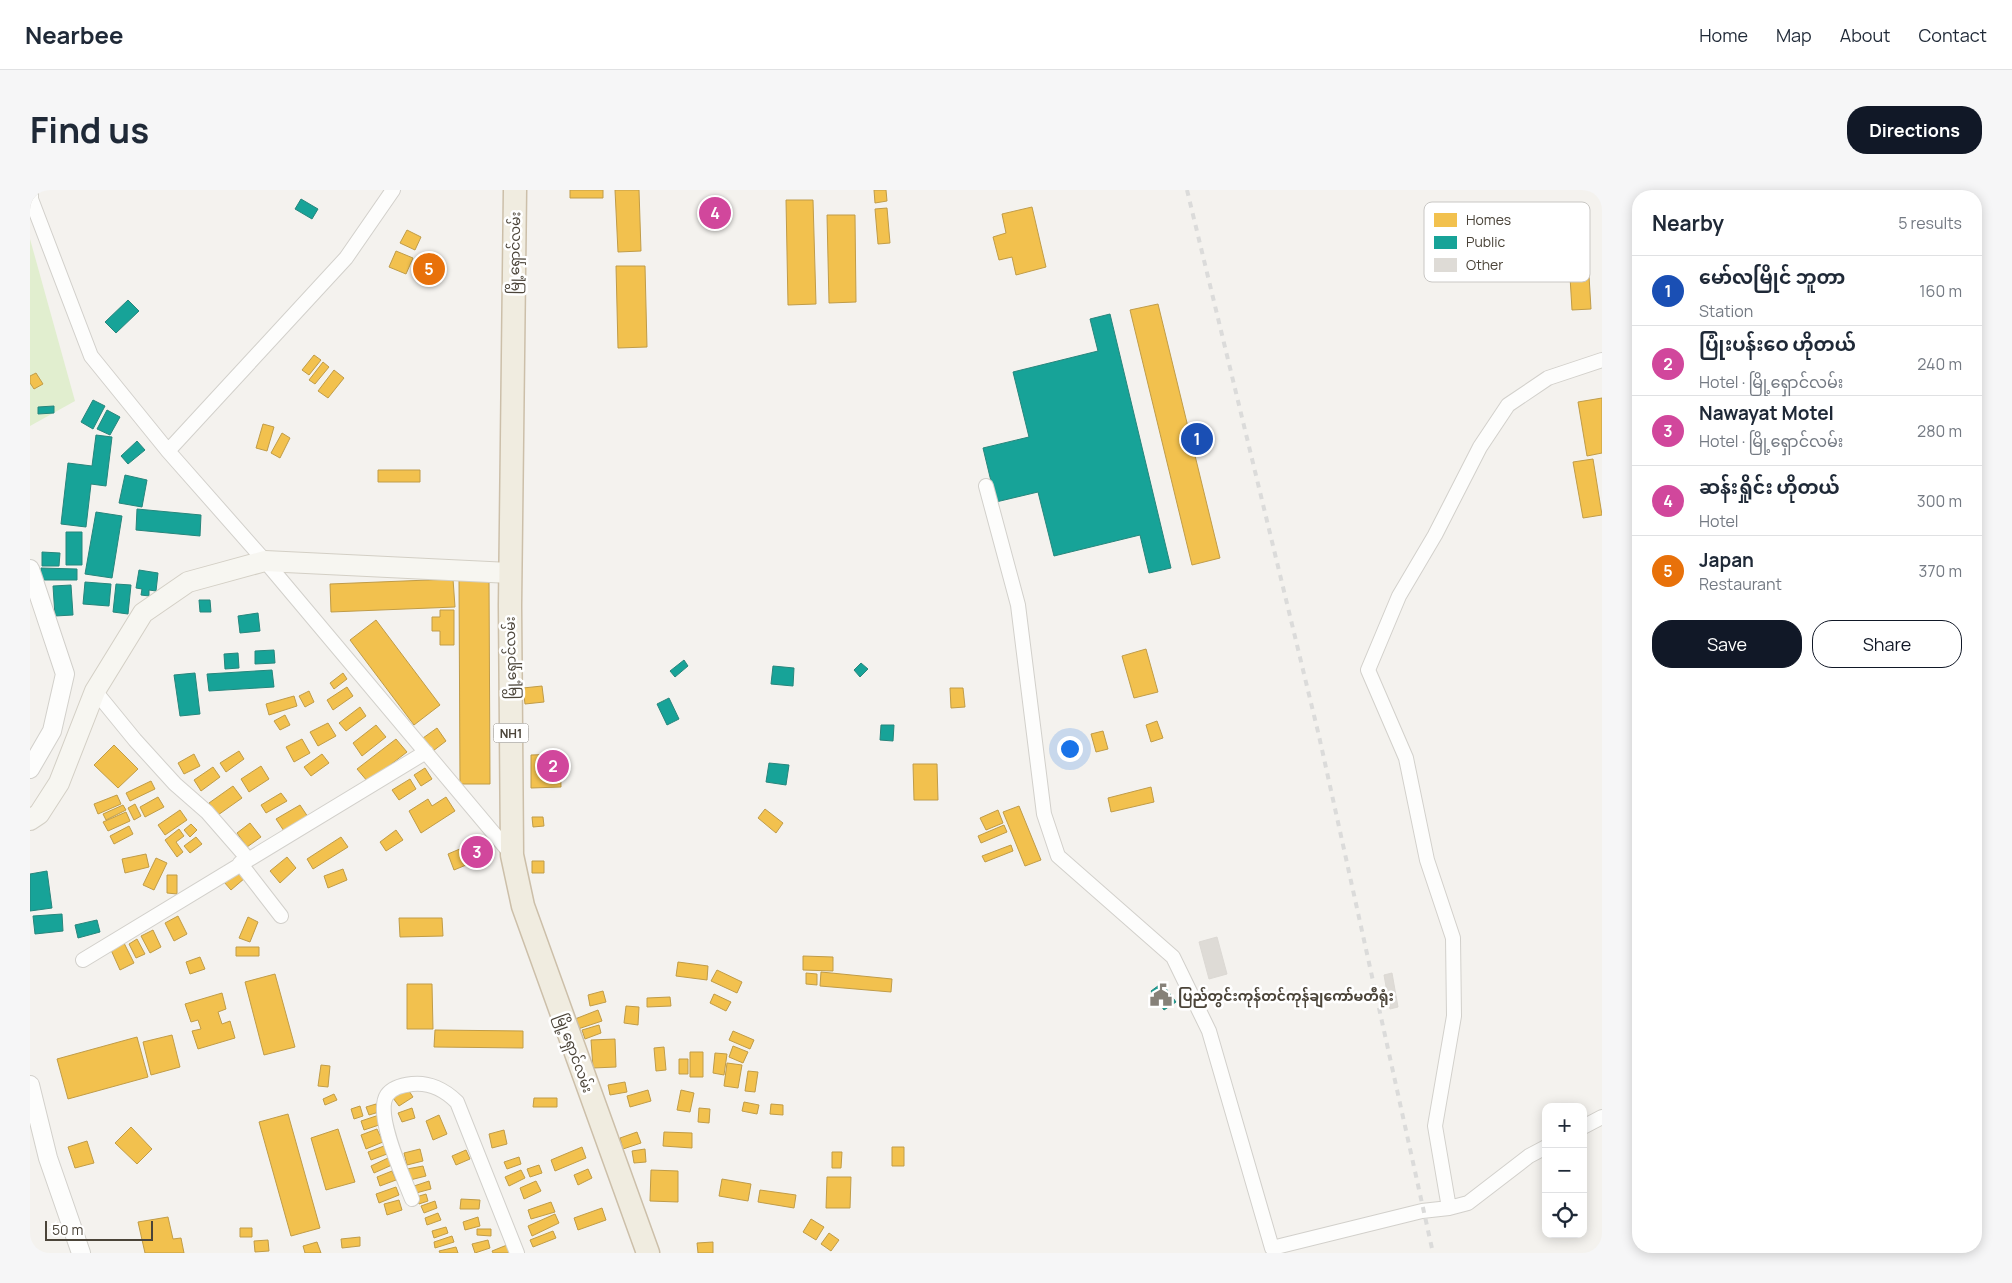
<!DOCTYPE html>
<meta charset="utf-8">
<style>
:root{--surface:#fff;--page:#f6f6f7;--text:#1f2937;--muted:#747a83;--line:#e0e1e3;--accent:#111827}
body{margin:0;font-family:Manrope,"Noto Sans Myanmar",sans-serif;background:var(--page);color:var(--text)}
.controls{position:absolute;right:15px;bottom:15px;display:grid;overflow:hidden;border-radius:10px;box-shadow:0 2px 12px #0003}
.controls button{width:45px;height:45px;display:grid;place-items:center;padding:0;border:0;border-bottom:1px solid var(--line);background:var(--surface);color:var(--text);font:25px sans-serif}
.scale{position:absolute;left:15px;bottom:12px;width:108px;box-sizing:border-box;padding-left:5px;border:2px solid #4b4439;border-top:0;font-size:14px;line-height:18px;white-space:nowrap;color:#4b4439;-webkit-text-stroke:4px #fff;paint-order:stroke}
.you{position:absolute;left:1039px;top:558px;width:18px;height:18px;margin:-12px;border:4px solid #fff;border-radius:50%;background:#1a73e8;box-shadow:0 0 0 8px #1a73e833}
.badge{display:grid;place-items:center;width:32px;height:32px;border-radius:50%;background:var(--accent);color:#fff;font-size:16px;font-weight:700}
.pin{position:absolute;translate:-50% -50%;border:2px solid #fff;box-shadow:0 1px 5px #0006}
.list{margin:0;padding:0;list-style:none}
h2{display:flex;justify-content:space-between;align-items:center;height:65px;margin:0;padding:0 20px;font-size:21px}
h2 small{font-size:16px;font-weight:400;color:var(--muted)}
.list li{display:grid;grid-template-columns:32px 1fr auto;gap:15px;align-items:center;box-sizing:border-box;height:70px;padding:0 20px;border-top:1px solid var(--line)}
.list b{display:block;font-size:19px;white-space:nowrap}
.list p{margin:0;font-size:16px;white-space:nowrap;color:var(--muted)}
.list em{font-size:16px;font-style:normal;color:var(--muted)}
.actions{display:flex;gap:10px;padding:15px 20px}
.actions a{flex:1;padding:11px 0;border:1px solid var(--accent);border-radius:20px;text-align:center;font-size:18px;color:var(--accent)}
.actions .main{background:var(--accent);color:#fff}
.icon{flex:none;width:28px;height:28px;fill:none;stroke:currentColor;stroke-width:2;stroke-linecap:round;stroke-linejoin:round}
.map{position:relative;flex:none;width:1572px;height:1063px;overflow:hidden;border-radius:20px}
header{display:flex;align-items:center;gap:30px;box-sizing:border-box;height:70px;padding:0 25px;background:var(--surface);border-bottom:1px solid var(--line)}
header strong{font-size:24px}
nav{display:flex;gap:28px;margin-inline-start:auto;font-size:18px}
.intro{display:flex;align-items:center;justify-content:space-between;box-sizing:border-box;height:120px;padding:0 30px}
h1{margin:0;font-size:35px}
.button{padding:12px 22px;border-radius:20px;background:var(--accent);color:#fff;font-size:18px;font-weight:700}
main{display:flex;gap:30px;padding:0 30px}
aside{flex:1;background:var(--surface);border-radius:20px;box-shadow:0 2px 12px #0003}
.map>svg:first-child{display:block}
</style>
<header>
<strong>Nearbee</strong>
<nav><a>Home</a><a>Map</a><a>About</a><a>Contact</a></nav>
</header>
<div class="intro"><h1>Find us</h1><a class="button">Directions</a></div>
<main>
<div class="map">
<svg width="1572" height="1063" viewBox="0 0 1572 1063">
<rect width="100%" height="100%" fill="#f4f2ee"/>
<path fill="#e1eecf" d="M0 49 45 211 0 236Z"/>
<path fill="#f2c14e" stroke="#c09c48" d="M540 0H573V8H540Z
M585 0H609L611 61 588 62Z
M844 0H856L857 11 845 13Z
M756 10H783L786 114 758 115Z
M1002 17 1016 77 986 85 982 67 969 70 963 47 976 43 972 24Z
M857 18 860 53 848 54 845 19Z
M797 25H825L826 112 799 113Z
M377 40 391 47 385 60 370 53Z
M366 61 383 68 376 84 359 77Z
M1558 69 1561 119 1542 120 1539 70Z
M586 76H615L617 157 588 158Z
M1128 114 1190 368 1162 375 1100 120Z
M284 165 291 170 279 185 272 180Z
M293 172 299 177 285 194 279 190Z
M304 180 314 188 298 208 288 201Z
M6 183 13 194 4 199 0 193V186Z
M1572 208V263L1557 266 1548 212Z
M233 234 244 237 237 261 226 258Z
M252 243 260 248 250 268 241 263Z
M1563 269 1572 325 1553 328 1543 272Z
M348 280H390V292H348Z
M423 389 425 417 301 422 300 394Z
M429 389H459L460 594H430Z
M410 420H424V455H410V441H402V427H410Z
M346 430 410 515 384 535 320 450Z
M1116 459 1128 502 1104 508 1092 466Z
M313 483 317 489 304 499 300 493Z
M512 496 514 512 495 514 493 498Z
M317 497 323 506 303 520 297 510Z
M920 498H933L935 517 921 518Z
M279 501 284 512 275 517 269 506Z
M264 506 267 516 239 525 236 514Z
M330 517 336 526 316 541 309 533Z
M255 525 260 535 250 540 244 531Z
M1127 531 1133 548 1121 552 1116 535Z
M298 533 306 546 288 556 280 542Z
M346 535 356 547 332 566 323 553Z
M407 538 416 551 403 561 393 548Z
M1073 541 1078 559 1066 562 1061 544Z
M272 549 280 563 264 572 256 557Z
M366 549 377 562 338 592 327 579Z
M84 555 108 579 88 598 64 575Z
M209 561 214 569 196 582 190 573Z
M164 564 170 576 154 584 148 573Z
M292 564 299 573 281 586 274 577Z
M530 564 531 597 501 598V565Z
M883 574H907L908 610H884Z
M231 576 239 589 219 602 211 589Z
M183 577 190 587 171 601 164 590Z
M395 578 402 589 391 596 384 585Z
M380 589 386 599 369 610 362 600Z
M121 591 125 599 100 611 96 603Z
M203 596 212 608 188 625 179 613Z
M1121 597 1124 612 1081 622 1078 608Z
M251 603 257 611 236 623 231 615Z
M87 605 91 614 68 624 64 614Z
M128 607 134 617 115 627 110 617Z
M416 607 425 621 391 643 379 621 398 609 402 616Z
M105 614 111 626 104 630 98 618Z
M93 615 96 620 76 630 73 624Z
M270 615 278 627 254 641 246 629Z
M989 616 1011 670 995 676 973 622Z
M735 619 753 633 746 643 728 628Z
M150 620 157 630 135 645 128 635Z
M968 620 973 633 956 640 950 628Z
M96 622 100 631 78 641 73 632Z
M502 627H513L514 636 503 637Z
M220 633 231 647 217 657 207 643Z
M161 634 167 640 160 647 154 640Z
M974 635 977 642 951 653 948 646Z
M99 636 103 644 84 654 80 646Z
M149 639 154 646 146 652 153 662 147 667 135 650Z
M366 640 373 650 356 661 350 652Z
M166 647 172 654 160 663 154 656Z
M311 647 318 657 283 679 277 669Z
M451 650 458 666 424 680 418 664Z
M981 655 983 661 955 672 952 666Z
M116 664 119 677 95 683 92 669Z
M257 667 266 678 250 693 240 681Z
M126 668 137 673 124 700 113 695Z
M502 671H514V683H502Z
M313 679 317 690 298 698 294 686Z
M208 680 215 688 201 700 194 692Z
M137 685H147V704L137 703Z
M148 726 157 744 144 751 135 733Z
M218 727 228 732 220 752 209 748Z
M369 728H412L413 746 370 747Z
M123 740 131 757 120 763 111 746Z
M107 749 115 764 106 768 99 754Z
M94 753 104 773 90 780 81 760Z
M206 757H229V766H206Z
M773 766 803 767V781L773 780Z
M170 767 175 779 160 784 156 772Z
M648 772 678 776 677 790 646 786Z
M687 780 712 792 707 803 681 791Z
M791 782 862 789 861 802 790 796Z
M776 783 787 784V795L776 794Z
M245 784 265 857 234 865 215 792Z
M377 794H402L403 839H377Z
M573 801 576 812 560 816 558 805Z
M192 803 196 819 188 822 192 834 200 831 205 848 168 859 162 841 171 839 168 830 161 832 155 814Z
M684 804 701 812 696 821 680 813Z
M640 807 641 816 617 817V808Z
M596 816 609 817 608 835 594 833Z
M568 820 572 831 548 839 545 829Z
M569 835 571 843 555 849 552 840Z
M405 840 493 841V858L404 857Z
M703 841 724 850 720 859 699 850Z
M142 845 150 877 121 885 113 852Z
M107 847 118 887 38 909 27 869Z
M585 849 586 877 563 878 561 850Z
M703 856 718 862 713 873 699 867Z
M634 857 636 880 626 881 624 858Z
M660 862H673V887H660Z
M685 863 697 864 694 885 683 883Z
M649 869H658V884H649Z
M697 873 712 875 708 898 694 896Z
M291 875 300 876 298 897 288 896Z
M718 881 728 882 725 902 715 901Z
M595 892 597 902 580 905 578 895Z
M377 898 383 907 369 916 363 908Z
M618 900 621 911 600 917 597 906Z
M651 900 664 903 660 922 647 920Z
M304 904 307 910 295 915 293 909Z
M504 908H527V917H503Z
M714 912 729 915 727 924 712 921Z
M346 914 349 922 339 925 336 917Z
M741 914 753 915V925L740 924Z
M330 916 333 926 324 929 321 919Z
M382 918 385 928 372 932 368 923Z
M669 918 680 919 679 933 668 932Z
M258 924 290 1038 261 1046 229 932Z
M349 925 352 934 334 940 331 931Z
M409 925 417 944 403 950 396 931Z
M101 937 122 959 107 974 85 953Z
M308 939 325 992 296 1000 281 948Z
M347 939 353 952 336 959 331 945Z
M474 940 477 954 462 958 459 944Z
M607 942 611 953 593 959 590 948Z
M634 942 662 943V958L633 956Z
M57 951 64 973 45 978 38 957Z
M354 956 357 964 341 970 338 962Z
M552 957 556 968 525 981 521 970Z
M862 957H874V976H862Z
M390 959 393 971 377 975 374 963Z
M615 959 616 972 604 973 602 961Z
M436 960 440 969 426 975 422 966Z
M802 962H812L811 978H802Z
M489 967 491 974 477 979 474 972Z
M358 968 362 975 344 983 341 976Z
M509 975 512 983 500 987 497 979Z
M393 976 396 986 380 990 377 979Z
M558 979 562 988 548 995 544 985Z
M491 980 495 988 479 996 475 987Z
M621 980 648 981V1012L620 1011Z
M362 981 366 990 350 996 347 987Z
M797 987H821L820 1018H796Z
M692 989 721 994 718 1011 689 1006Z
M399 991 401 999 386 1003 384 996Z
M506 991 511 1001 494 1009 490 998Z
M366 997 369 1005 349 1013 346 1004Z
M730 1000 766 1005 764 1018 728 1012Z
M396 1004 398 1011 389 1014 386 1007Z
M431 1009 450 1010 449 1019H430Z
M369 1010 372 1020 357 1025 354 1014Z
M405 1011 407 1018 394 1023 391 1016Z
M521 1012 525 1022 501 1029 498 1020Z
M572 1018 576 1030 548 1040 544 1028Z
M408 1023 411 1030 397 1035 395 1028Z
M525 1024 529 1033 502 1046 498 1036Z
M138 1027 143 1049 151 1048 154 1063H115L108 1032Z
M448 1027 450 1036 435 1040 433 1032Z
M781 1029 794 1037 786 1050 773 1042Z
M416 1037 418 1043 404 1048 402 1041Z
M210 1038H222V1047H210Z
M447 1039H461V1046L447 1045Z
M523 1041 526 1048 503 1057 500 1050Z
M799 1043 809 1050 801 1061 791 1054Z
M422 1046 424 1052 405 1058 404 1052Z
M330 1047V1056L312 1058 311 1049Z
M238 1050 239 1061 225 1062 224 1051Z
M458 1050 460 1058 445 1063 442 1054Z
M287 1052 291 1063H275L273 1056Z
M683 1052V1063H668L667 1053Z
M477 1055 481 1063H463L462 1061Z
M426 1057 428 1063H410L409 1061Z"/>
<path fill="#17a398" stroke="#27867c" d="M271 9 288 19 282 29 265 19Z
M98 110 109 121 86 143 75 132Z
M1080 124 1141 378 1119 383 1110 345 1024 366 1008 302 966 312 953 258 999 247 983 182 1068 161 1060 129Z
M63 210 75 216 63 239 51 232Z
M24 216V223L8 224V217Z
M77 220 90 227 80 245 67 239Z
M66 245 82 247 76 296 61 294 56 337 31 334 38 273 62 276Z
M107 251 115 260 98 274 91 266Z
M95 285 117 290 112 317 89 313Z
M107 319 171 325 170 346 106 340Z
M66 322 92 326 82 388 55 384Z
M36 342H52V375H36Z
M12 362 30 363 29 376H12Z
M11 378 47 379V390H11Z
M109 380 128 383 126 401 119 400V406L111 405 112 399 106 398Z
M55 392 81 394 79 416 53 414Z
M86 394 101 395 98 424 83 422Z
M41 395 43 425 25 426 23 396Z
M169 410H180L181 422H170Z
M228 423 230 441 210 443 208 426Z
M244 460 245 473 225 474V461Z
M208 463 209 478 195 479 194 464Z
M654 470 658 476 645 487 640 481Z
M831 473 838 479 830 487 824 480Z
M743 476 764 478 763 496 741 494Z
M242 480 244 497 179 501 177 484Z
M165 483 170 524 150 526 144 485Z
M639 508 649 529 637 535 627 514Z
M851 535H864L863 551 850 550Z
M739 573 759 575 756 595 736 592Z
M17 681 22 718 0 721V684Z
M32 724 33 741 5 744 3 726Z
M67 730 70 742 48 748 45 735Z
M1132 793 1146 812 1134 820 1121 801Z"/>
<path fill="#dedbd6" stroke="#dcd9d4" d="M1187 747 1197 784 1179 789 1169 752Z
M1362 783 1368 817 1360 819 1354 785Z"/>
<g fill="none" stroke-linecap="round" stroke-linejoin="round">
<defs>
<path id="minor" d="M1 0V9L61 166 138 261 235 371 482 665
M138 261 316 68 363 0
M956 296 988 415 1014 624 1028 666 1143 767 1179 841 1242 1058 1392 1021 1419 1018 1438 1013 1499 966 1516 957
M65 501 105 550 145 594 177 622 218 669
M210 673 251 726
M53 770 396 562
M1553 937 1572 927
M382 1009C374 988 344 924 357 905 362 898 373 895 382 894 399 892 415 900 427 912L487 1063
M1419 1018 1405 936 1424 826 1423 748 1397 670 1376 568 1338 480 1369 406 1405 345 1450 257 1478 215 1518 188 1572 170"/>
<path id="tertiary" d="M0 379 35 484 22 541 0 579
M0 895 18 968 51 1063"/>
<path id="secondary" d="M0 630 9 624 29 593 65 501 113 423 158 392 235 371 481 383"/>
<path id="trunk" d="M485 0 480 416 482 665 493 716 618 1063"/>
</defs>
<use href="#minor" stroke="#d2d0cb" stroke-width="16"/>
<use href="#tertiary" stroke="#d2d0cb" stroke-width="20"/>
<use href="#secondary" stroke="#d3cfc5" stroke-width="22"/>
<use href="#trunk" stroke="#ccbfa9" stroke-width="25"/>
<use href="#minor" stroke="#fdfdfc" stroke-width="14"/>
<use href="#tertiary" stroke="#fdfdfc" stroke-width="18"/>
<use href="#secondary" stroke="#f7f6f1" stroke-width="20"/>
<use href="#trunk" stroke="#f0ece0" stroke-width="22"/>
<path stroke="#dbdbda" stroke-width="4" stroke-dasharray="6 6" stroke-linecap="butt" d="M1157 0 1289 546 1403 1063"/>
</g>
<defs>
<symbol id="civic-bare" viewBox="-9 -9 18 18"><path d="M-.6-6.5H3V-4.5H.6V-3L4-1V1h2V6H-6V1h2V-1L-.6-3ZM-1.2 2.5V6h2.4V2.5Z" fill="#868178" stroke="#fff" stroke-width="2.5" paint-order="stroke"/></symbol>
</defs>
<g fill-rule="evenodd">
<use href="#civic-bare" x="1115" y="789" width="32" height="32"/>
</g>
<g text-anchor="middle" dominant-baseline="central" stroke-width="5" stroke-linejoin="round" paint-order="stroke">
<rect fill="#fff" stroke="#817c74" stroke-width="1" x="463.5" y="533.5" width="35" height="19" rx="4"/>
<g font-size="12" font-weight="bold" fill="#4b4439">
<text x="481" y="543">NH1</text>
</g>
<g font-size="14" fill="#4b4439" stroke="#fff">
<text transform="translate(484 63) rotate(-89)">မြို့ရှောင်လမ်း</text>
<text transform="translate(480 468) rotate(-91)">မြို့ရှောင်လမ်း</text>
<text transform="translate(545 863) rotate(70)">မြို့ရှောင်လမ်း</text>
</g>
<g font-size="14" font-weight="bold" fill="#4b4439" stroke="#fff" text-anchor="start">
<text x="1148" y="805">ပြည်တွင်းကုန်တင်ကုန်ချကော်မတီရုံး</text>
</g>
</g>
<rect x="1394" y="12" width="166" height="80" rx="8" fill="#fff" stroke="#c9c7c4" stroke-width="1"/>
<rect x="1404" y="23" width="23" height="14" fill="#f2c14e"/>
<rect x="1404" y="46" width="23" height="13" fill="#17a398"/>
<rect x="1404" y="68" width="23" height="14" fill="#dedbd6"/>
<g font-size="14" fill="#4b4439">
<text x="1436" y="35">Homes</text>
<text x="1436" y="57">Public</text>
<text x="1436" y="80">Other</text>
</g>
</svg>
<div class="controls">
<button>+</button>
<button>−</button>
<button><svg class="icon" aria-label="locate" viewBox="0 0 24 24"><circle cx="12" cy="12" r="6"/><path d="M12 2v4M12 18v4M2 12h4M18 12h4"/></svg></button>
</div>
<div class="scale">50 m</div>
<div class="you"></div>
<div class="pin badge" style="left:1167px;top:249px;background:#1a4fb4">1</div>
<div class="pin badge" style="left:523px;top:576px;background:#d1479c">2</div>
<div class="pin badge" style="left:447px;top:662px;background:#d1479c">3</div>
<div class="pin badge" style="left:685px;top:23px;background:#d1479c">4</div>
<div class="pin badge" style="left:399px;top:79px;background:#e8710a">5</div>
</div>
<aside>
<h2>Nearby<small>5 results</small></h2>
<ul class="list">
<li><span class="badge" style="background:#1a4fb4">1</span><div><b>မော်လမြိုင် ဘူတာ</b><p>Station</p></div><em>160 m</em></li>
<li><span class="badge" style="background:#d1479c">2</span><div><b>ပြုံးပန်းဝေ ဟိုတယ်</b><p>Hotel · မြို့ရှောင်လမ်း</p></div><em>240 m</em></li>
<li><span class="badge" style="background:#d1479c">3</span><div><b>Nawayat Motel</b><p>Hotel · မြို့ရှောင်လမ်း</p></div><em>280 m</em></li>
<li><span class="badge" style="background:#d1479c">4</span><div><b>ဆန်းရှိုင်း ဟိုတယ်</b><p>Hotel</p></div><em>300 m</em></li>
<li><span class="badge" style="background:#e8710a">5</span><div><b>Japan</b><p>Restaurant</p></div><em>370 m</em></li>
</ul>
<div class="actions"><a class="main">Save</a><a>Share</a></div>
</aside>
</main>
